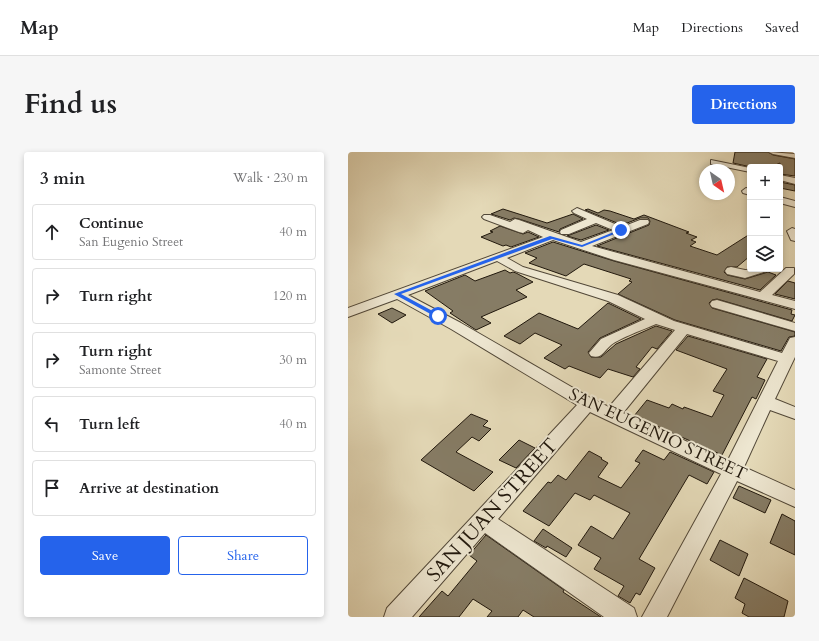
<!DOCTYPE html>
<meta charset="utf-8">
<style>
:root{--surface:#fff;--page:#f6f6f6;--text:#202124;--muted:#757577;--line:#e0e0e0;--accent:#2563eb}
body{margin:0;font-family:Cardo,serif;background:var(--page);color:var(--text)}
.controls{position:absolute;right:12px;top:12px;display:grid;overflow:hidden;border-radius:4px;box-shadow:0 2px 6px #0003}
.controls button{width:36px;height:36px;display:grid;place-items:center;padding:0;border:0;border-bottom:1px solid var(--line);background:var(--surface);color:var(--text);font:20px sans-serif}
.compass{position:absolute;left:351px;top:12px;width:36px;height:36px;border-radius:50%;background:var(--surface);box-shadow:0 2px 6px #0003;rotate:146deg}
.stop{position:absolute;width:12px;height:12px;margin:-9px;border:3px solid #2563eb;border-radius:50%;background:#fff}
.stop.end{background:#2563eb;border-color:#fff;box-shadow:0 1px 4px #0008}
.list{margin:0;padding:0;list-style:none}
h2{display:flex;justify-content:space-between;align-items:center;height:52px;margin:0;padding:0 16px;font-size:17px}
h2 small{font-size:13px;font-weight:400;color:var(--muted)}
.list li{display:grid;grid-template-columns:26px 1fr auto;gap:12px;align-items:center;box-sizing:border-box;height:56px;margin:0 8px 8px;padding:0 8px;border:1px solid var(--line);border-radius:4px}
.list b{display:block;font-size:15px;white-space:nowrap}
.list p{margin:0;font-size:13px;white-space:nowrap;color:var(--muted)}
.list em{font-size:13px;font-style:normal;color:var(--muted)}
.actions{display:flex;gap:8px;padding:12px 16px}
.actions a{flex:1;padding:9px 0;border:1px solid var(--accent);border-radius:4px;text-align:center;font-size:14px;color:var(--accent)}
.actions .main{background:var(--accent);color:#fff}
.icon{flex:none;width:22px;height:22px;fill:none;stroke:currentColor;stroke-width:2;stroke-linecap:round;stroke-linejoin:round}
.map{position:relative;flex:none;width:447px;height:465px;overflow:hidden;border-radius:4px}
header{display:flex;align-items:center;gap:24px;box-sizing:border-box;height:56px;padding:0 20px;background:var(--surface);border-bottom:1px solid var(--line)}
header strong{font-size:19px}
nav{display:flex;gap:22px;margin-inline-start:auto;font-size:14px}
.intro{display:flex;align-items:center;justify-content:space-between;box-sizing:border-box;height:96px;padding:0 24px}
h1{margin:0;font-size:28px}
.button{padding:10px 18px;border-radius:4px;background:var(--accent);color:#fff;font-size:14px;font-weight:700}
main{display:flex;gap:24px;padding:0 24px}
aside{flex:1;background:var(--surface);border-radius:4px;box-shadow:0 2px 6px #0003}
.map>svg:first-child{display:block}
</style>
<header>
<strong>Map</strong>
<nav><a>Map</a><a>Directions</a><a>Saved</a></nav>
</header>
<div class="intro"><h1>Find us</h1><a class="button">Directions</a></div>
<main>
<aside>
<h2>3 min<small>Walk · 230 m</small></h2>
<ul class="list">
<li><svg class="icon" aria-label="ahead" viewBox="0 0 24 24"><path d="M12 20V5M6 11l6-6 6 6"/></svg><div><b>Continue</b><p>San Eugenio Street</p></div><em>40 m</em></li>
<li><svg class="icon" aria-label="right" viewBox="0 0 24 24"><path d="M7 20v-9h11M14 6l5 5-5 5"/></svg><div><b>Turn right</b></div><em>120 m</em></li>
<li><svg class="icon" aria-label="right" viewBox="0 0 24 24"><path d="M7 20v-9h11M14 6l5 5-5 5"/></svg><div><b>Turn right</b><p>Samonte Street</p></div><em>30 m</em></li>
<li><svg class="icon" aria-label="left" viewBox="0 0 24 24"><path d="M17 20v-9H6M10 6l-5 5 5 5"/></svg><div><b>Turn left</b></div><em>40 m</em></li>
<li><svg class="icon" aria-label="arrive" viewBox="0 0 24 24"><path d="M6 21V4h12l-3 4 3 4H6"/></svg><div><b>Arrive at destination</b></div></li>
</ul>
<div class="actions"><a class="main">Save</a><a>Share</a></div>
</aside>
<div class="map">
<svg width="447" height="465" viewBox="0 0 447 465">
<rect width="100%" height="100%" fill="#e4d9b7"/>
<filter id="stains"><feTurbulence type="fractalNoise" baseFrequency=".005" numOctaves="4"/><feColorMatrix values="0 0 0 0 .2 0 0 0 0 .09 0 0 0 0 .02 0 0 0 .5 -.17"/></filter>
<radialGradient id="worn" r=".72"><stop offset=".6" stop-color="#630" stop-opacity="0"/><stop offset="1" stop-color="#630" stop-opacity=".3"/></radialGradient>
<path fill="#867c65" stroke="#21180d" d="M387 0H420L425 3 447 7V24L432 22V11L423 15H403L385 11Z
M432 30 447 33V39L432 36Z
M155 57 199 71 225 62 235 67 212 77 211 80 171 67 166 66 162 68 143 62Z
M240 57 250 61 256 58 262 59 286 67 296 63 341 80 338 81 349 85 343 88 348 90 342 94 369 103 402 82V104L389 115H379L376 120 379 123 397 127 420 120 428 123 412 138 249 94 301 73 302 69 300 66H292L274 73 237 58Z
M248 73 261 78 233 88 219 84Z
M152 74 175 82 180 80 191 85 163 95 158 93 155 94 133 85 145 80 142 79Z
M205 90 266 109 444 158 443 162 447 163 444 169 369 147 364 148 361 151 364 156 447 180V184L441 185 433 199 327 168 270 142 284 130 281 129 283 127 236 112 218 124 181 111 189 106 177 101Z
M157 118 162 121 165 120 168 121 185 130 168 138 179 145 133 165 143 171 128 178 102 161 105 159 77 139 117 123 127 129Z
M440 129 447 131V147L427 142Z
M260 151 293 167 252 186 240 200 243 205H253L268 192 308 174 324 179 309 197 304 195 288 215 292 217 285 225 260 217 252 226 221 214 217 217 196 206 214 193 187 181 172 192 156 184 191 161 230 177Z
M44 156 58 163 44 171 30 162Z
M340 184 419 207 409 225 417 228 408 247 404 245 374 303 286 264 299 248 321 256 324 252 335 257 336 255 364 265 376 243 365 239 379 217 328 198Z
M123 262 140 269 135 274 143 277 131 289 124 285 108 300 145 320 126 339 73 308Z
M171 288 187 296 168 316 151 308Z
M295 298 316 308 322 300 366 320 359 332 341 323 291 407 307 416 292 443 288 441 282 451 270 444 276 434 246 417 253 406 230 393 243 374 265 387 282 361 246 343 242 348 227 341 201 374 175 359 200 330 203 331 210 323 218 328 241 299 254 306 253 307 260 311 250 325 273 336 292 311 287 309Z
M391 334 423 348 417 361 385 346Z
M434 362 447 369V403L422 391Z
M195 377 224 396 218 405 199 394 198 396 186 389Z
M138 383 216 438 215 440 253 465H186L175 458 170 465H139L144 459 125 447 111 465H71L94 439 100 444 129 409 121 403Z
M372 388 400 402 391 424 362 408Z
M396 426 440 449 436 465H401L394 461 397 452 387 446Z"/>
<g fill="none" stroke-linecap="round" stroke-linejoin="round">
<defs>
<path id="street" d="M421 0 447 2V6L425 2Z
M363 8 402 16V20L363 12Z
M432 23 447 26V32L432 28Z
M398 36 402 37V43L395 41 394 39Z
M432 45 447 49V55L432 51Z
M229 56 274 75 292 68H300L301 70 300 72 244 94 412 140 438 116H446V122L424 143 447 149V157L266 108 205 88 159 106 175 115 270 143 326 169 434 201 442 186 447 185V205L427 247 447 255V267L422 258 396 315 447 338V355L389 329 319 465H294L373 322 242 260 150 367 286 456 289 465H256L137 381 64 465H36L39 456 229 253 103 177 49 147 0 165V156L195 85 180 78 175 81 171 80 136 67 134 65 136 63H142L162 70 167 67 171 68 233 90 265 78 248 71 221 82H213L212 80 213 78 239 67 226 61 224 59ZM149 109 167 119 260 149 297 167 253 187 241 201 243 204C254 207 255 200 263 193 272 186 297 177 308 172L327 178 261 255 246 248 113 171 60 143ZM339 182 430 209 380 308 275 261Z
M444 76 447 77V89L443 88 439 79Z
M383 115 397 118 421 117 419 119 397 126 379 122 377 119 379 116Z
M369 148 447 171V179L364 155 362 152 364 149Z"/>
</defs>
<use href="#street" stroke="#524838" stroke-width="2"/>
<use href="#street" fill="#ede6d0" fill-rule="evenodd"/>
</g>
<path fill="#2563eb" d="M273 77 274 79 234 95 204 87 53 142 92 163V165H88L46 142 202 84 234 93Z"/>
<g text-anchor="middle" dominant-baseline="central" stroke-width="4" stroke-linejoin="round" paint-order="stroke">
<g font-size="17" fill="#21180d" stroke="#ede6d0">
<text transform="translate(310 282) rotate(25)">SAN EUGENIO STREET</text>
</g>
<g font-size="20" fill="#21180d" stroke="#ede6d0">
<text transform="translate(144 358) rotate(-48)">SAN JUAN STREET</text>
</g>
</g>
<rect width="100%" height="100%" filter="url(#stains)"/>
<rect width="100%" height="100%" fill="url(#worn)"/>
</svg>
<div class="controls">
<button>+</button>
<button>−</button>
<button><svg class="icon" aria-label="layers" viewBox="0 0 24 24"><path d="M12 4l9 5-9 5-9-5zM3 14l9 5 9-5"/></svg></button>
</div>
<svg class="compass" viewBox="-18 -18 36 36"><path d="M0-13l5 13h-10z" fill="#e53935"/><path d="M0 13l5-13h-10z" fill="#757577"/></svg>
<div class="stop" style="left:90px;top:164px"></div>
<div class="stop end" style="left:273px;top:78px"></div>
</div>
</main>
